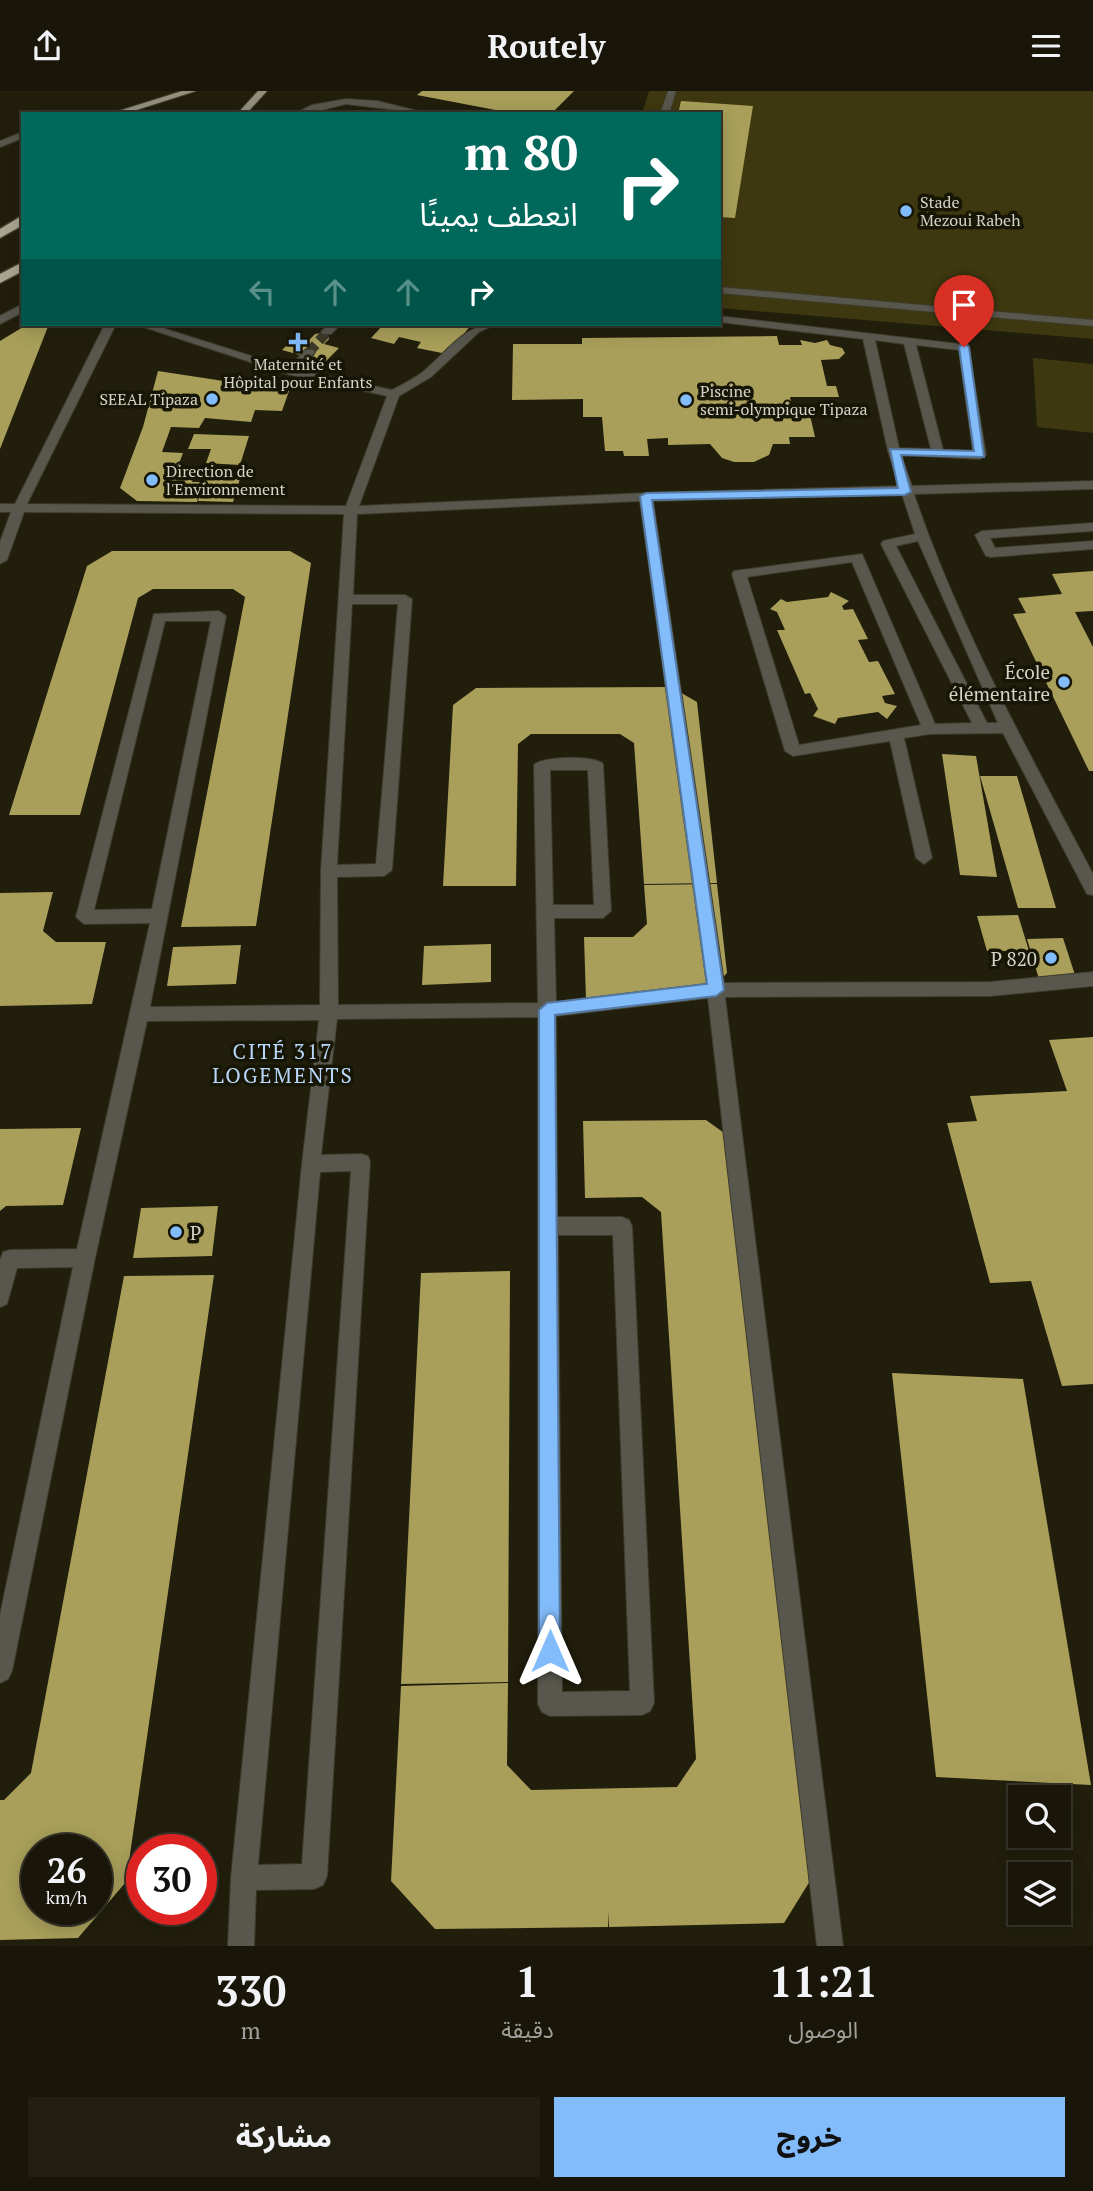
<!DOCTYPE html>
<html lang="ar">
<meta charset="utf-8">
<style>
body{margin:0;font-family:"PT Serif","Noto Sans Arabic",serif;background:#221f12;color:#f1f3f6;direction:rtl;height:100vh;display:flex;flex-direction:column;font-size:26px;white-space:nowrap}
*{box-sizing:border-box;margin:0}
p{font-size:23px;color:#9f9f9c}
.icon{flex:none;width:38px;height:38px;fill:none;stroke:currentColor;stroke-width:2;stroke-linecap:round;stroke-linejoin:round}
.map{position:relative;height:1855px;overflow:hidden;direction:ltr}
.sheet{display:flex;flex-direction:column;background:#191609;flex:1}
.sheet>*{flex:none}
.banner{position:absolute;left:21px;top:21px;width:700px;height:214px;border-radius:0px;box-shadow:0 4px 18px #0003,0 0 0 2px #37352a;direction:rtl;background:#00695c;color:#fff;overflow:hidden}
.buttons{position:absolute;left:1008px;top:1694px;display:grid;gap:14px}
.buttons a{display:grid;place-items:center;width:63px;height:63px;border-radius:0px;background:#191609;box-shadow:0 4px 18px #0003,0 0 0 2px #37352a;font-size:35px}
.speed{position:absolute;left:21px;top:1743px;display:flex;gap:14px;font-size:35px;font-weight:700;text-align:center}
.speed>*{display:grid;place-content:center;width:91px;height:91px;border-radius:50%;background:#191609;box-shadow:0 4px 18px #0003,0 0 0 2px #37352a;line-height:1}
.speed small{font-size:18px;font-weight:400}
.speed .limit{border:10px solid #d22;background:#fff;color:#111}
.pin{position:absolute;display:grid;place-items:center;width:60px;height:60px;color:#fff;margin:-72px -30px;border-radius:50% 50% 50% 0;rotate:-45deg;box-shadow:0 0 7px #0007}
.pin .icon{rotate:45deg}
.me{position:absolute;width:77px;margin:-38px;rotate:0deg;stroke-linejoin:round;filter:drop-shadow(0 0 5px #0008)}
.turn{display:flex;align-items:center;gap:24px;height:147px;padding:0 28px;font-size:32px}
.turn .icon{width:91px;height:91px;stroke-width:2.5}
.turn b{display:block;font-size:49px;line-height:60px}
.lanes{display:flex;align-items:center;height:66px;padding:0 28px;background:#0003;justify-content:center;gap:35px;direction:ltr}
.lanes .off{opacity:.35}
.eta{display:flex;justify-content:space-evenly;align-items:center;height:119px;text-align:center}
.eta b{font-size:42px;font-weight:800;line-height:49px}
.action{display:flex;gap:14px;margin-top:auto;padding:14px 28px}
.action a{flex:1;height:80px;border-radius:0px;background:#83bcfb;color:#111;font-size:28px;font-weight:800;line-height:80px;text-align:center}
.action a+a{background:#221f12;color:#f1f3f6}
header{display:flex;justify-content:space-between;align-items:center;height:91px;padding:0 28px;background:#191609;font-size:32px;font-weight:800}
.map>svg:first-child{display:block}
</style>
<header><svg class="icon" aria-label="menu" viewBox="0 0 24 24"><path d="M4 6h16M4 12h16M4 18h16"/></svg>Routely<svg class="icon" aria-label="share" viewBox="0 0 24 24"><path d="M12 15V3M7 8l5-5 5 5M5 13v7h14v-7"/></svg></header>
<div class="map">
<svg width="1093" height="1855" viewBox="0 0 1093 1855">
<rect width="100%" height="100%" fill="#211e0c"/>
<g fill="#3e3810">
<polygon points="649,0 1093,0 1093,248 719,217 719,23 642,23"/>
<polygon points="1033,267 1093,273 1093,342 1037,336"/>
</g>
<g fill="#a99f5b" fill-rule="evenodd">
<polygon points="422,0 574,0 551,23 517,23 417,4"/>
<polygon points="681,10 753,15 735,127 719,126 719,23 678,23"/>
<polygon points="28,233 49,233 0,358 0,250"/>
<polygon points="384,233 472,233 447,263 417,257 421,251 399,246 394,253 371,247"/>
<polygon points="327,241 329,248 324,253 339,257 326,270 312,266 315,263 309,261 303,260 300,264 282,259 295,246 309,249 315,243"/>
<polygon points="777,245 779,254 802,254 800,249 815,252 827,249 830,254 842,257 845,262 839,268 821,269 827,295 836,295 839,306 790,306 793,324 810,324 815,346 789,346 790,353 773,353 769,364 754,371 734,371 722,367 710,353 668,354 668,347 647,348 649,365 624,365 623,360 605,360 602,326 583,326 583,308 512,309 513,253 582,253 582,247"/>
<polygon points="158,280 289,300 282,320 255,319 251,331 205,327 199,337 171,336 162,361 183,362 178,375 197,376 192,391 202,391 197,411 137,410 120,397 143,336"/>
<polygon points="194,343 249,345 240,374 206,372 211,358 188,358"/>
<polygon points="208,380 242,381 233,411 198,410"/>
<polygon points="112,460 290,460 311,472 256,835 181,836 245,506 233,498 153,498 138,507 80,724 9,724 87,475"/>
<polygon points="1093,480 1093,520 1075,521 1093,556 1093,680 1089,680 1013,523 1026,522 1018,507 1062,503 1052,483"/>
<polygon points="831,501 849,510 842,515 844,519 853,518 868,548 858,549 869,571 878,570 895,603 882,605 885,612 897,615 887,628 878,621 838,627 835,633 813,625 818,618 810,602 805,603 777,539 785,539 777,521 770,518 781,508 787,511 828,506"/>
<polygon points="671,596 697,611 717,792 644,793 634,652 620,643 531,643 518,653 516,795 443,795 453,614 476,597"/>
<polygon points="942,663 976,665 997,786 960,784"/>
<polygon points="980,685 1017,685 1056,817 1018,817"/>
<polygon points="717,793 727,882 703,907 586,909 584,846 633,846 647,833 644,794"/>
<polygon points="53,801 43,840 56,851 106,851 92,913 0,915 0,802"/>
<polygon points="1018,824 1029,860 987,860 977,825"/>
<polygon points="1063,847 1076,887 1039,888 1027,848"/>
<polygon points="491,853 491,891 422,894 424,855"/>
<polygon points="241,854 236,893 167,895 173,856"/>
<polygon points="1093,946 1093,1293 1062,1295 1031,1190 990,1192 947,1032 977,1030 970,1005 1067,1000 1049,949"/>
<polygon points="706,1029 741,1054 818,1777 784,1832 609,1836 609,1821 608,1836 435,1838 391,1790 401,1595 508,1592 507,1674 531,1699 677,1696 696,1668 661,1121 642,1106 585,1107 583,1030"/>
<polygon points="81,1037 63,1114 6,1115 0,1120 0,1038"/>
<polygon points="218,1115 212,1165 133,1167 141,1117"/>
<polygon points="510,1180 508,1591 401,1593 421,1182"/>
<path d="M214,1184L126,1791L78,1847L0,1849V1709H4L31,1682L124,1185ZM37,1759H96V1818H37Z"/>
<polygon points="892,1282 1023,1288 1091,1694 936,1686"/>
</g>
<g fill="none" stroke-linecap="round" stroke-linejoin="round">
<polyline stroke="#3c3928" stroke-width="10" stroke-dasharray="10 5" stroke-linecap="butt" points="309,261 327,241"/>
<defs>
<g id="lane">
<polygon points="668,0 676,0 669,23 660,23"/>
<polygon points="375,20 379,21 380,23 371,23"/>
<polygon points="719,196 1093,229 1093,235 719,202"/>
<polygon points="23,213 23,221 0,233 0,225"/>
</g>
<g id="street">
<polygon points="346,8 377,10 430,23 346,13 306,23 294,23 312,14"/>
<polygon points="23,41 23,47 0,56 0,50"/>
<path d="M719,225L968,254L986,364L980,368L901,364L912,395L1093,390V398L914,403C958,534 1028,660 1093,783V804L1087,803L1003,642L930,643L904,647L932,767L924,773L916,767L890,650L793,665L785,660L732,483L734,480L862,463L935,633L972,632L881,453L883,450L915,443L902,403L653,410L724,892L990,891L1093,881V895L990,905L725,906L843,1855H817L708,907L556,925L557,1126H622L629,1129L632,1135L654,1612L650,1620L642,1624L550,1625L542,1621L538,1613V926L337,928L321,1064L361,1063L368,1065L370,1071L327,1785L323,1794L314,1798L256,1799L254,1855H228L231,1787L302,1073L319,929L147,930L95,1167L12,1580L8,1588L0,1592V1524L73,1176L17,1177L7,1213L0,1216V1169L3,1161L10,1159L77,1158L150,832L84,833L76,826L154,523L219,520L226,525L150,916L320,914L321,780L344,423L24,421L7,469L0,473V451L11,421H0V413H15L105,233H116L27,413L346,415L387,305L287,283L134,233H150L289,277L305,259H313L315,261L299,279L392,299C403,293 416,287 425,279C448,260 464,233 496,233L479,241L431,286L399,305L359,415L646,402L899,395L888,360L863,248L719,231ZM875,249L904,253L931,358L899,357ZM916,254L959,259L973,360L943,359ZM640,410L707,893L556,911L554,827H603L611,820L603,673C595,664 542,665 534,674L538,912L338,914L337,786L384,785L392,779L412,508L405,504H353L357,423ZM918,450L998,632H987L896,455ZM852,471L921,634L799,654L747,486ZM352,513H398L376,773L337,774ZM165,530H211L152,818L94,819ZM550,679H588L594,814H553ZM351,1080L302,1773L258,1774L320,1081ZM558,1144H613L630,1600L562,1601Z"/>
<polygon points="329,233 341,233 331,243 323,243 321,241"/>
<polygon points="1093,432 1093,440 990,447 995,457 1093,450 1093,458 991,466 986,465 975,444 982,440"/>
</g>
<g id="primary">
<polygon points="182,0 196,0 124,23 109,23"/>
<polygon points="258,0 267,0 246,23 237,23"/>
</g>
<g id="highway">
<polygon points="23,124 23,134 0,147 0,138"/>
<polygon points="23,171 23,180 0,192 0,183"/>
</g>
</defs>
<use href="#lane" stroke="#3e3b2a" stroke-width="2"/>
<use href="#street" stroke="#3e3b2a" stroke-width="2"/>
<use href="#primary" stroke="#3e3b2a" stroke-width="2"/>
<use href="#highway" stroke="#3e3b2a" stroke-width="3"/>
<use href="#lane" fill="#58574e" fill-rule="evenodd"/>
<use href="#street" fill="#58574e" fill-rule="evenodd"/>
<use href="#primary" fill="#928f7d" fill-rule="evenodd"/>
<use href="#highway" fill="#a9a690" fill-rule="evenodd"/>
</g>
<polygon fill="#83bcfb" stroke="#557aa3" stroke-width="2" points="964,252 969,256 984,366 901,364 911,401 905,404 652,409 724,899 716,905 555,924 560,1560 557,1568 550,1571 542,1568 539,1560 539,919 547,912 707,893 640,405 646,402 898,397 890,358 974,360 959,256"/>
<g fill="#83bcfb" stroke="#171504" stroke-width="2.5">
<circle cx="906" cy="120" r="7"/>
<path d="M294.5 240.5h7v7h7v7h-7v7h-7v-7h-7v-7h7z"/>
<circle cx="212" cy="308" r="7"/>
<circle cx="686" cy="309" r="7"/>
<circle cx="152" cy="389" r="7"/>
<circle cx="1064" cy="591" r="7"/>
<circle cx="1051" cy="867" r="7"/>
<circle cx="176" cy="1141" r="7"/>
</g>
<g text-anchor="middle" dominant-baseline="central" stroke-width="7" stroke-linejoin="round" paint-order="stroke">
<g font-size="16" fill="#d4d3c8" stroke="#171504" text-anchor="start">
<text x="920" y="111">Stade<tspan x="920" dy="18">Mezoui Rabeh</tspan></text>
<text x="298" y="273" text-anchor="middle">Maternité et<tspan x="298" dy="18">Hôpital pour Enfants</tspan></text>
<text x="700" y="300">Piscine<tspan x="700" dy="18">semi-olympique Tipaza</tspan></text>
<text x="198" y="308" text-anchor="end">SEEAL Tipaza</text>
<text x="166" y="380">Direction de<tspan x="166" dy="18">l'Environnement</tspan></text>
</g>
<g font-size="19" fill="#d4d3c8" stroke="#171504" text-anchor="end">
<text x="1050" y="580">École<tspan x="1050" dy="22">élémentaire</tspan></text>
<text x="1037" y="867">P 820</text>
<text x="190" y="1141" text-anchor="start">P</text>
</g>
<g font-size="21" letter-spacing="2" fill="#b8d7fb" stroke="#171504">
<text x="283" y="960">CITÉ 317<tspan x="283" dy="24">LOGEMENTS</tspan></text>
</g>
</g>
</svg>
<div class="buttons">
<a><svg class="icon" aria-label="search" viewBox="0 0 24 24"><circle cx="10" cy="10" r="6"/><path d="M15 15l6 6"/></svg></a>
<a><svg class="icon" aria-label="layers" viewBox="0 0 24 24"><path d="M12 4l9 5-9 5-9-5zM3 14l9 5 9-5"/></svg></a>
</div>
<div class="speed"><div>26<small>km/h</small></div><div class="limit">30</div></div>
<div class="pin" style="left:964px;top:256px;background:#d93025"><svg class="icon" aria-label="arrive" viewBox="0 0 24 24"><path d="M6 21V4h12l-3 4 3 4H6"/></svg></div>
<svg class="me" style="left:550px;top:1560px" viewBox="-20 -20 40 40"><path d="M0-17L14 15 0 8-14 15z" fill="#83bcfb" stroke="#fff" stroke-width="4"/></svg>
<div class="banner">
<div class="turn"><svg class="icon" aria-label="right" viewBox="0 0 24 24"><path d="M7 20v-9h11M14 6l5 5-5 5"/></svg><div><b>80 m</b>انعطف يمينًا</div></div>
<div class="lanes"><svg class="icon off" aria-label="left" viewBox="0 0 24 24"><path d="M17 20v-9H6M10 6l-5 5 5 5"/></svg><svg class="icon off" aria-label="ahead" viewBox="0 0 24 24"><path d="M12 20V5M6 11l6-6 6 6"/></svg><svg class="icon off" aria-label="ahead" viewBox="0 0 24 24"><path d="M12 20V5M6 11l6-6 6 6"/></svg><svg class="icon" aria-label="right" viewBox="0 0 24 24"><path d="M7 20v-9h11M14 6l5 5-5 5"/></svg></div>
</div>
</div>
<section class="sheet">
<div class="eta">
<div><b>11:21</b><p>الوصول</p></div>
<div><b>1</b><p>دقيقة</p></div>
<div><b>330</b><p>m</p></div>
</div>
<div class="action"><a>خروج</a><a>مشاركة</a></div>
</section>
